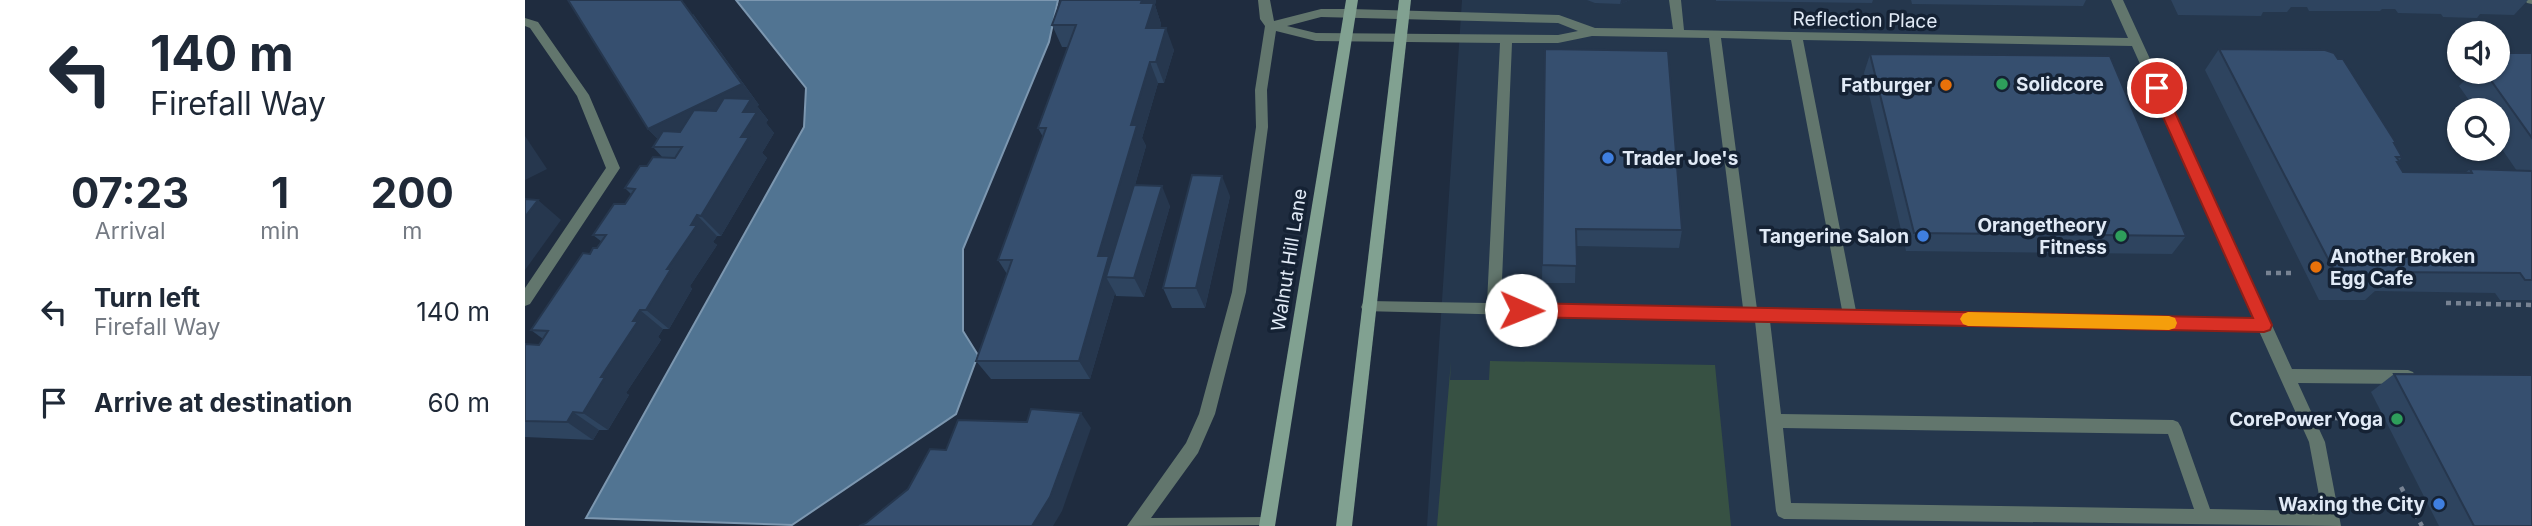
<!DOCTYPE html>
<style>
body{margin:0;font-family:Inter,sans-serif;background:#f2f2f3;color:#1f2937;height:100vh;display:flex;flex-direction:column;font-size:26px;white-space:nowrap}
*{box-sizing:border-box;margin:0}
p{font-size:23px;color:#747a83}
.icon{flex:none;width:38px;height:38px;fill:none;stroke:currentColor;stroke-width:2;stroke-linecap:round;stroke-linejoin:round}
.map{position:relative;flex:1;overflow:hidden}
.panel{display:flex;flex-direction:column;background:#fff;width:525px}
.panel>*{flex:none}
.banner{background:#fff;color:#1f2937;overflow:hidden}
.controls{position:absolute;left:1922px;top:21px;display:grid;gap:14px}
.controls a{display:grid;place-items:center;width:63px;height:63px;border-radius:50%;background:#fff;box-shadow:0 2px 5px #0004;font-size:35px}
.pin{position:absolute;display:grid;place-items:center;width:60px;height:60px;color:#fff;margin:-30px;border:4px solid #fff;border-radius:50%;box-shadow:0 2px 7px #0007}
.me{position:absolute;width:77px;margin:-38px;rotate:91deg;stroke-linejoin:round;filter:drop-shadow(0 0 5px #0008)}
.turn{display:flex;align-items:center;gap:24px;height:147px;padding:0 35px;font-size:32px}
.turn .icon{width:91px;height:91px;stroke-width:2.5}
.turn b{display:block;font-size:49px;line-height:60px}
.eta{display:flex;justify-content:space-evenly;align-items:center;height:119px;text-align:center}
.eta b{font-size:42px;font-weight:700;line-height:49px}
ul{padding:0;list-style:none}
li{display:flex;align-items:center;gap:21px;height:91px;padding:0 35px}
li div{flex:1}
li b{display:block;font-size:26px}
li em{font-style:normal}
main{display:flex;flex:1;min-height:0}
.map>svg:first-child{display:block}
</style>
<main>
<section class="panel">
<div class="banner">
<div class="turn"><svg class="icon" aria-label="left" viewBox="0 0 24 24"><path d="M17 20v-9H6M10 6l-5 5 5 5"/></svg><div><b>140 m</b>Firefall Way</div></div>
</div>
<div class="eta">
<div><b>07:23</b><p>Arrival</p></div>
<div><b>1</b><p>min</p></div>
<div><b>200</b><p>m</p></div>
</div>
<ul>
<li><svg class="icon" aria-label="left" viewBox="0 0 24 24"><path d="M17 20v-9H6M10 6l-5 5 5 5"/></svg><div><b>Turn left</b><p>Firefall Way</p></div><em>140 m</em></li>
<li><svg class="icon" aria-label="arrive" viewBox="0 0 24 24"><path d="M6 21V4h12l-3 4 3 4H6"/></svg><div><b>Arrive at destination</b></div><em>60 m</em></li>
</ul>
</section>
<div class="map">
<svg width="2007" height="526" viewBox="0 0 2007 526">
<rect width="100%" height="100%" fill="#1f2c3f"/>
<path fill="#25374d" fill-rule="evenodd" d="M937,0H2007V526H902ZM1934,33H1972V72H1934ZM1934,110H1972V149H1934Z"/>
<polygon fill="#375143" points="926,361 925,380 964,380 965,361 1190,365 1206,526 912,526"/>
<polygon fill="#517492" stroke="#7c97b0" stroke-width="2" points="211,0 533,0 524,42 438,249 438,331 453,355 431,414 267,525 61,518 279,127 281,88"/>
<g fill="none" stroke-linecap="round" stroke-linejoin="round">
<g stroke="#788393" stroke-width="4.5" stroke-dasharray="5 5" stroke-linecap="butt">
<polyline points="1741,273 1770,273"/>
<polyline points="1921,303 2007,305"/>
<polyline points="1810,418 1842,419"/>
<polyline points="1876,487 1897,526"/>
</g>
<g fill="#62766d" fill-rule="evenodd">
<path d="M733,0H745L749,21L796,9H825L1034,15L1070,28L1148,29L1144,0H1156L1159,30L1603,38L1586,0H1598L1767,369L1883,370L1888,372L1891,377L1888,382L1883,384L1773,383L1800,442L1816,526L1259,519L1253,516L1251,511L1230,321L838,311L836,307L838,303L843,301L962,303L975,43L791,41L751,31L742,90L743,127L721,292L690,414L673,453L626,518L742,517L748,519L750,525L602,526L661,443L674,414L707,292L731,127L730,90L740,26L735,19ZM796,17L1033,23L1053,31L1033,35L791,33L762,26ZM1067,36L1184,38L1218,308L976,304L987,43H1033ZM1196,38L1266,40L1317,310L1232,309ZM1278,40L1607,46L1729,319L1331,311ZM1245,321L1734,331L1784,442L1797,511L1685,509L1656,427L1653,422L1648,420L1256,414ZM1258,428L1643,434L1669,509L1266,503Z"/>
<polygon points="2000,0 2007,0 2007,4 2002,3"/>
<polygon points="0,18 13,22 64,95 95,168 5,304 0,306 0,288 81,168 52,96 5,28 0,26"/>
</g>
<g fill="#81a191" fill-rule="evenodd">
<polygon points="821,0 833,0 750,526 734,526"/>
<polygon points="874,0 886,0 827,526 811,526"/>
</g>
</g>
<g fill="#2e445f">
<polygon points="536,0 631,0 630,5 636,24 635,28 649,50 639,83 633,83 617,138 621,146 610,185 645,206 619,297 591,296 590,293 565,379 466,379 451,361 482,274 473,260 518,137 513,128 543,47 537,47 527,25"/>
<polygon points="1062,0 1105,0 1095,4 1070,3"/>
<polygon points="1191,0 1348,0 1347,3 1191,1"/>
<polygon points="1386,0 1561,0 1558,6 1387,4"/>
<polygon points="1646,0 2003,0 1989,15 1955,14 1952,18 1918,17 1916,14 1873,13 1870,9 1857,9 1855,11 1784,11 1782,7 1766,7 1762,12 1738,12 1736,16 1653,15"/>
<polygon points="168,14 234,105 232,106 243,120 241,123 249,133 237,153 242,158 196,236 192,236 188,242 192,245 165,286 167,289 144,329 138,329 133,337 136,340 101,393 104,395 83,430 74,430 68,440 0,437 0,344 14,345 18,339 6,330 65,254 72,248 77,242 68,235 100,204 106,194 100,188 122,166 138,158 128,147 133,139 123,129"/>
<polygon points="1020,49 1157,230 1154,248 1051,246 1050,283 1017,283"/>
<polygon points="1694,49 1871,143 1870,145 1877,157 1874,161 1875,162 1873,164 1878,172 1940,173 1945,169 1992,171 1972,142 1972,110 1951,110 1934,86 1939,81 1934,74 1936,72 1972,72 2007,53 2007,300 1975,300 1970,293 1850,291 1840,300 1794,300 1680,70"/>
<polygon points="1345,54 1661,236 1647,254 1381,251 1339,73"/>
<polygon points="705,196 680,308 647,308 638,288"/>
<polygon points="1869,374 2007,526 1914,526 1846,392"/>
</g>
<g fill="#26374e">
<polygon points="157,0 234,105 232,106 243,120 241,123 249,133 237,153 242,158 196,236 176,216 221,142 141,147 123,129"/>
<polygon points="617,0 631,0 630,5 636,24 629,50 621,28 616,3"/>
<polygon points="1096,0 1105,0 1095,4"/>
<polygon points="641,28 649,50 639,83 631,62"/>
<polygon points="625,62 633,83 617,138 621,146 588,262 581,277 590,293 565,379 554,361 573,256 606,125"/>
<polygon points="0,136 22,169 0,180"/>
<polygon points="697,176 705,196 680,308 671,288"/>
<polygon points="637,186 645,206 619,297 609,278"/>
<polygon points="13,200 36,220 0,270 0,203"/>
<polygon points="172,215 192,236 188,242 192,245 165,286 167,289 144,329 121,310 142,269"/>
<polygon points="115,310 138,329 133,337 136,340 101,393 104,395 83,430 58,413 76,377"/>
<polygon points="48,412 74,430 68,440 42,422"/>
<polygon points="556,413 566,428 537,511 528,526 507,526"/>
</g>
<g fill="#364f6f" stroke="#26374e" stroke-width="2">
<polygon points="43,0 156,0 217,84 123,129"/>
<polygon points="536,0 617,0 616,3 629,3 621,28 641,28 631,62 625,62 606,125 612,125 573,256 584,256 554,361 451,361 487,260 473,260 521,128 513,128 551,25 527,25"/>
<polygon points="1020,49 1143,51 1157,230 1051,229 1052,266 1017,265"/>
<polygon points="1694,49 1800,50 1809,53 1813,59 1818,59 1871,143 1869,143 1877,157 1871,157 1875,162 1872,162 1878,172 1947,173 1945,169 2007,171 2007,280 2000,280 1995,273 1856,272 1861,281 1814,280"/>
<polygon points="1972,53 2007,53 2007,138 1960,72 1972,72"/>
<polygon points="1345,54 1585,56 1661,236 1389,233"/>
<polygon points="199,98 226,99 218,112 232,112 216,137 224,137 176,216 172,215 166,225 172,225 142,269 146,269 121,310 115,310 108,321 113,321 76,377 80,377 58,413 48,412 42,422 0,421 0,344 14,345 23,331 6,330 58,253 65,254 68,248 72,248 81,235 68,235 89,204 100,204 110,189 100,188 115,166 122,166 128,157 150,158 157,147 128,147 138,131 155,132 169,110 191,111"/>
<polygon points="667,175 697,176 671,288 638,288"/>
<polygon points="609,185 637,186 609,278 581,277"/>
<polygon points="0,199 13,200 0,217"/>
<polygon points="1869,374 2007,375 2007,526 1949,526"/>
<polygon points="506,409 556,413 525,497 507,526 334,526 341,523 383,489 405,449 421,450 433,420 502,422"/>
</g>
<polygon fill="#d93025" stroke="#8d1f18" stroke-width="2" points="1632,83 1639,88 1747,325 1745,330 1739,332 996,317 990,315 988,310 990,305 996,303 1728,318 1625,88"/>
<polygon fill="#f59e0b" points="1443,312 1644,316 1650,318 1652,323 1650,328 1644,330 1443,326 1438,324 1435,319 1438,314"/>
<g fill="#2e9e5b" stroke="#152234" stroke-width="2.5">
<circle cx="1477" cy="84" r="7"/>
<circle cx="1596" cy="236" r="7"/>
<circle cx="1872" cy="419" r="7"/>
</g>
<g fill="#e8710a" stroke="#152234" stroke-width="2.5">
<circle cx="1421" cy="85" r="7"/>
<circle cx="1791" cy="267" r="7"/>
</g>
<g fill="#3f7fe0" stroke="#152234" stroke-width="2.5">
<circle cx="1083" cy="158" r="7"/>
<circle cx="1398" cy="236" r="7"/>
<circle cx="1914" cy="504" r="7"/>
</g>
<g text-anchor="middle" dominant-baseline="central" stroke-width="7" stroke-linejoin="round" paint-order="stroke">
<g font-size="19" fill="#e1eaf6" stroke="#152234">
<text transform="translate(1340 20) rotate(1)">Reflection Place</text>
<text transform="translate(764 260) rotate(-81)">Walnut Hill Lane</text>
</g>
<g font-size="19" font-weight="bold" fill="#e1eaf6" stroke="#152234" text-anchor="end">
<text x="1491" y="84" text-anchor="start">Solidcore</text>
<text x="1407" y="85">Fatburger</text>
<text x="1097" y="158" text-anchor="start">Trader Joe's</text>
<text x="1582" y="225">Orangetheory<tspan x="1582" dy="22">Fitness</tspan></text>
<text x="1384" y="236">Tangerine Salon</text>
<text x="1805" y="256" text-anchor="start">Another Broken<tspan x="1805" dy="22">Egg Cafe</tspan></text>
<text x="1858" y="419">CorePower Yoga</text>
<text x="1900" y="504">Waxing the City</text>
</g>
</g>
</svg>
<div class="controls">
<a><svg class="icon" aria-label="sound" viewBox="0 0 24 24"><path d="M4 9h4l5-4v14l-5-4H4zM17 9q2 3 0 6"/></svg></a>
<a><svg class="icon" aria-label="search" viewBox="0 0 24 24"><circle cx="10" cy="10" r="6"/><path d="M15 15l6 6"/></svg></a>
</div>
<div class="pin" style="left:1632px;top:88px;background:#d93025"><svg class="icon" aria-label="arrive" viewBox="0 0 24 24"><path d="M6 21V4h12l-3 4 3 4H6"/></svg></div>
<svg class="me" style="left:996px;top:310px" viewBox="-20 -20 40 40"><circle r="19" fill="#fff"/><path d="M0-13L10 11 0 6-10 11z" fill="#d93025"/></svg>
</div>
</main>
